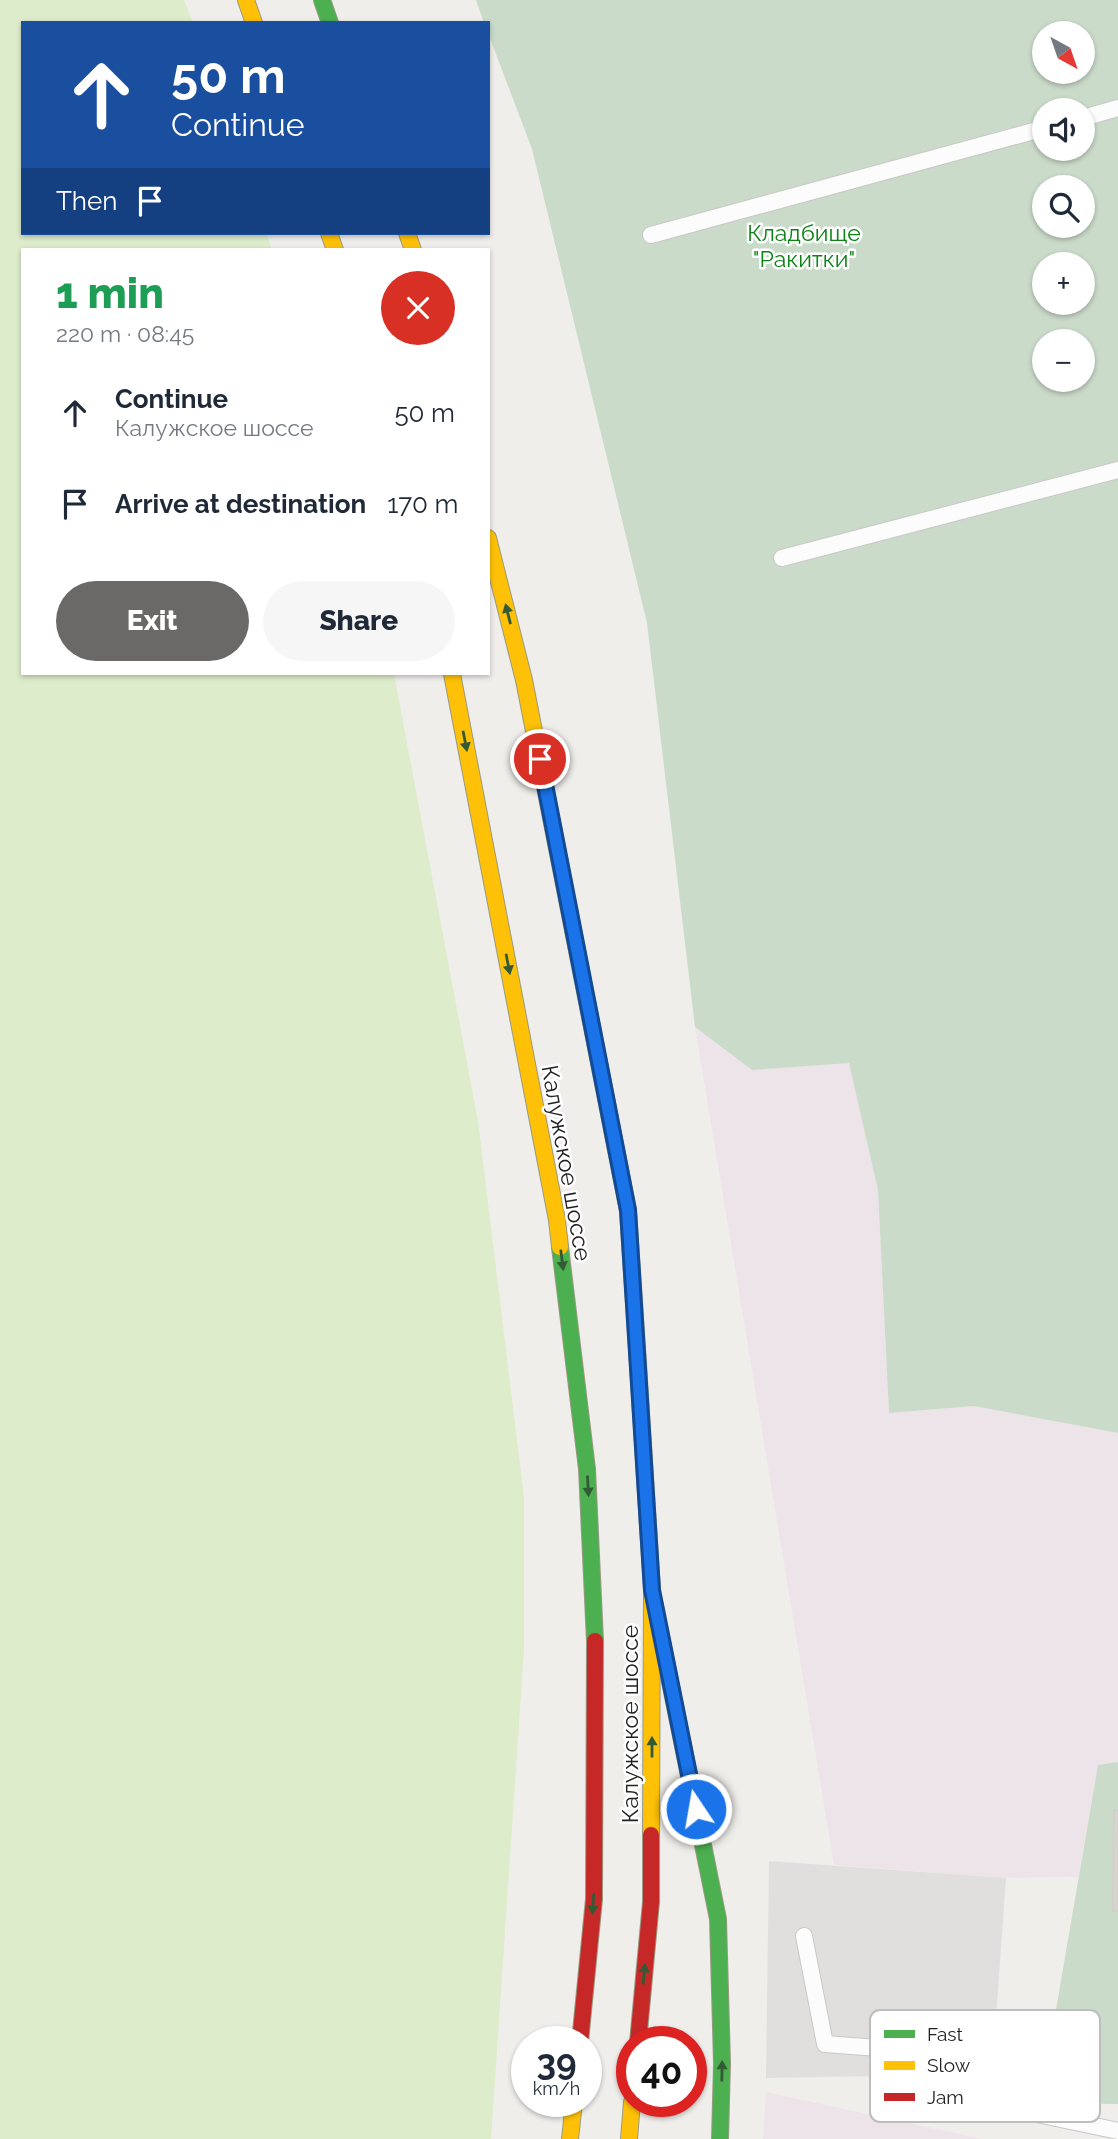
<!DOCTYPE html>
<meta charset="utf-8">
<style>
body{margin:0;font-family:Raleway,sans-serif;background:#f6f6f7;color:#1f2937;height:100vh;display:flex;flex-direction:column;font-size:26px;white-space:nowrap}
*{box-sizing:border-box;margin:0}
p{font-size:23px;color:#747a83}
.icon{flex:none;width:38px;height:38px;fill:none;stroke:currentColor;stroke-width:2;stroke-linecap:round;stroke-linejoin:round}
.map{position:relative;flex:1;overflow:hidden}
.drawer{position:absolute;left:21px;top:248px;width:469px;height:427px;display:flex;flex-direction:column;background:#fff;border-radius:0px;box-shadow:0 2px 5px #0004}
.drawer>*{flex:none}
.guide{position:absolute;left:21px;top:21px;width:469px;height:214px;border-radius:0px;box-shadow:0 2px 5px #0004;background:#1a4fa0;color:#fff;overflow:hidden}
.needle{width:46px;rotate:140deg}
.buttons{position:absolute;left:1032px;top:21px;display:grid;gap:14px}
.buttons a{display:grid;place-items:center;width:63px;height:63px;border-radius:50%;background:#fff;box-shadow:0 2px 5px #0004;font-size:35px}
.speed{position:absolute;left:511px;top:2026px;display:flex;gap:14px;font-size:35px;font-weight:700;text-align:center}
.speed>*{display:grid;place-content:center;width:91px;height:91px;border-radius:50%;background:#fff;box-shadow:0 2px 5px #0004;line-height:1}
.speed small{font-size:18px;font-weight:400}
.speed .limit{border:10px solid #d22;background:#fff;color:#111}
.pin{position:absolute;display:grid;place-items:center;width:60px;height:60px;color:#fff;margin:-30px;border:4px solid #fff;border-radius:50%;box-shadow:0 2px 7px #0007}
.me{position:absolute;width:77px;margin:-38px;rotate:348deg;stroke-linejoin:round;filter:drop-shadow(0 0 5px #0008)}
.turn{display:flex;align-items:center;gap:24px;height:147px;padding:0 35px;font-size:32px}
.turn .icon{width:91px;height:91px;stroke-width:2.5}
.turn b{display:block;font-size:49px;line-height:60px}
.then{display:flex;align-items:center;height:66px;padding:0 35px;background:#0003;gap:14px;font-size:26px}
.round{display:grid;place-items:center;flex:none;width:74px;height:74px;border-radius:37px;background:#f6f6f7}
.summary{display:flex;align-items:center;justify-content:space-between;height:119px;padding:0 35px}
h1{font-size:42px;font-weight:800;line-height:52px;color:#1e9e55}
.button{display:flex;gap:14px;margin-top:auto;padding:14px 35px}
.button a{flex:1;height:80px;border-radius:42px;background:#6a6968;color:#fff;font-size:28px;font-weight:800;line-height:80px;text-align:center}
.button a+a{background:#f6f6f7;color:#1f2937}
ul{padding:0;list-style:none}
li{display:flex;align-items:center;gap:21px;height:91px;padding:0 35px}
li div{flex:1}
li b{display:block;font-size:26px}
li em{font-style:normal}
.map>svg:first-child{display:block}
</style>
<div class="map">
<svg width="1118" height="2139" viewBox="0 0 1118 2139">
<rect width="100%" height="100%" fill="#f0eeeb"/>
<g fill="#ede4e9">
<polygon points="695,1027 752,1070 849,1062 878,1190 889,1413 974,1406 1118,1433 1118,1762 1098,1766 1078,1877 1006,1878 834,1865"/>
<polygon points="766,2092 982,2139 763,2139"/>
</g>
<polygon fill="#ddeccb" points="0,0 184,0 193,23 23,23 23,233 267,233 272,250 23,250 23,674 394,674 478,1121 524,1497 524,1650 491,2139 0,2139"/>
<g fill="#cadbca" fill-rule="evenodd">
<path d="M476,0H1118V1433L974,1406L889,1413L878,1190L849,1063L752,1070L695,1027L647,623L532,149L488,33V23H484ZM1045,33H1083V72H1045ZM1045,110H1083V149H1045ZM1045,187H1083V226H1045ZM1045,264H1083V303H1045ZM1045,341H1083V380H1045Z"/>
<polygon points="1118,1762 1118,2104 1040,2103 1098,1765"/>
</g>
<polygon fill="#e0dfde" points="769,1861 1006,1878 992,2074 766,2078"/>
<polygon fill="#d7d4d2" stroke="#d3d0cc" stroke-width="2" points="1114,1810 1118,1810 1118,1911 1113,1911"/>
<g fill="none" stroke-linecap="round" stroke-linejoin="round">
<defs>
<g id="lane">
<polyline points="1083,118 1118,108"/>
<polyline points="651,235 1045,128"/>
<polyline points="782,558 1118,470"/>
<polyline points="804,1936 825,2044 945,2053 1013,2109 1118,2131"/>
</g>
<g id="fast">
<polyline points="322,0 330,23"/>
<polyline points="573,930 628,1211 638,1364"/>
<polyline points="560,1247 587,1469 595,1641"/>
<polyline points="660,1632 718,1919 722,2063 720,2139"/>
</g>
<g id="slow">
<polyline points="246,0 254,23"/>
<polyline points="329,233 335,250"/>
<polyline points="407,233 413,250"/>
<polyline points="488,538 524,680 573,930"/>
<polyline points="452,674 557,1220 560,1247"/>
<polyline points="638,1364 652,1590 651,1835"/>
<polyline points="570,2139 574,2102"/>
<polyline points="629,2139 632,2102"/>
</g>
<g id="jam">
<polyline points="580,2042 594,1899 595,1641"/>
<polyline points="638,2042 651,1902 651,1835"/>
</g>
</defs>
<use href="#lane" stroke="#c9c8c7" stroke-width="18"/>
<use href="#fast" stroke="#999a82" stroke-width="18"/>
<use href="#slow" stroke="#999a82" stroke-width="18"/>
<use href="#jam" stroke="#999a82" stroke-width="18"/>
<use href="#lane" stroke="#fdfcfc" stroke-width="16"/>
<use href="#fast" stroke="#4caf50" stroke-width="16"/>
<use href="#slow" stroke="#ffc107" stroke-width="16"/>
<use href="#jam" stroke="#c62828" stroke-width="16"/>
</g>
<defs><path id="oneway-solid" d="M-6-.8H1V-3.2L6.5 0L1 3.2V.8H-6Z" transform="scale(1.75)"/></defs>
<g fill="#335a34">
<use href="#oneway-solid" transform="translate(508 614) rotate(-104)"/>
<use href="#oneway-solid" transform="translate(465 741) rotate(79)"/>
<use href="#oneway-solid" transform="translate(508 964) rotate(79)"/>
<use href="#oneway-solid" transform="translate(562 1260) rotate(83)"/>
<use href="#oneway-solid" transform="translate(588 1486) rotate(87)"/>
<use href="#oneway-solid" transform="translate(652 1747) rotate(-90)"/>
<use href="#oneway-solid" transform="translate(593 1904) rotate(94)"/>
<use href="#oneway-solid" transform="translate(644 1974) rotate(-85)"/>
<use href="#oneway-solid" transform="translate(722 2071) rotate(-89)"/>
</g>
<g fill="none" stroke-linecap="round" stroke-linejoin="round">
<defs>
<polyline id="route" points="540,759 628,1210 652,1590 696,1809"/>
</defs>
<use href="#route" stroke="#114b97" stroke-width="18"/>
<use href="#route" stroke="#1a73e8" stroke-width="12"/>
</g>
<g text-anchor="middle" dominant-baseline="central" stroke-width="5" stroke-linejoin="round" paint-order="stroke">
<g font-size="23" fill="#0c8416" stroke="#fff">
<text x="804" y="232">Кладбище<tspan x="804" dy="26">"Ракитки"</tspan></text>
</g>
<g font-size="23" fill="#222" stroke="#fff">
<text transform="translate(567 1163) rotate(80)">Калужское шоссе</text>
<text transform="translate(629 1724) rotate(-90)">Калужское шоссе</text>
</g>
</g>
<rect x="870" y="2010" width="230" height="112" rx="10" fill="#fff" stroke="#bdbdbd" stroke-width="2"/>
<rect x="884" y="2030" width="31" height="8" fill="#4caf50"/>
<rect x="884" y="2061" width="31" height="9" fill="#ffc107"/>
<rect x="884" y="2093" width="31" height="8" fill="#c62828"/>
<g font-size="19" fill="#222">
<text x="927" y="2041">Fast</text>
<text x="927" y="2072">Slow</text>
<text x="927" y="2104">Jam</text>
</g>
</svg>
<div class="buttons">
<a><svg class="needle" viewBox="-14 -14 28 28"><path d="M0-13l5 13h-10z" fill="#e53935"/><path d="M0 13l5-13h-10z" fill="#747a83"/></svg></a>
<a><svg class="icon" aria-label="sound" viewBox="0 0 24 24"><path d="M4 9h4l5-4v14l-5-4H4zM17 9q2 3 0 6"/></svg></a>
<a><svg class="icon" aria-label="search" viewBox="0 0 24 24"><circle cx="10" cy="10" r="6"/><path d="M15 15l6 6"/></svg></a>
<a>+</a>
<a>−</a>
</div>
<div class="speed"><div>39<small>km/h</small></div><div class="limit">40</div></div>
<div class="pin" style="left:540px;top:759px;background:#d93025"><svg class="icon" aria-label="arrive" viewBox="0 0 24 24"><path d="M6 21V4h12l-3 4 3 4H6"/></svg></div>
<svg class="me" style="left:696px;top:1809px" viewBox="-20 -20 40 40"><circle r="17" fill="#1a73e8" stroke="#fff" stroke-width="3"/><path d="M0-11L8 9 0 5-8 9z" fill="#fff"/></svg>
<div class="guide">
<div class="turn"><svg class="icon" aria-label="ahead" viewBox="0 0 24 24"><path d="M12 20V5M6 11l6-6 6 6"/></svg><div><b>50 m</b>Continue</div></div>
<div class="then">Then<svg class="icon" aria-label="arrive" viewBox="0 0 24 24"><path d="M6 21V4h12l-3 4 3 4H6"/></svg></div>
</div>
<section class="drawer">
<div class="summary"><div><h1>1 min</h1><p>220 m · 08:45</p></div><a class="round" style="background:#d93025;color:#fff"><svg class="icon" aria-label="close" viewBox="0 0 24 24"><path d="M6 6l12 12M18 6L6 18"/></svg></a></div>
<ul>
<li><svg class="icon" aria-label="ahead" viewBox="0 0 24 24"><path d="M12 20V5M6 11l6-6 6 6"/></svg><div><b>Continue</b><p>Калужское шоссе</p></div><em>50 m</em></li>
<li><svg class="icon" aria-label="arrive" viewBox="0 0 24 24"><path d="M6 21V4h12l-3 4 3 4H6"/></svg><div><b>Arrive at destination</b></div><em>170 m</em></li>
</ul>
<div class="button"><a>Exit</a><a>Share</a></div>
</section>
</div>
